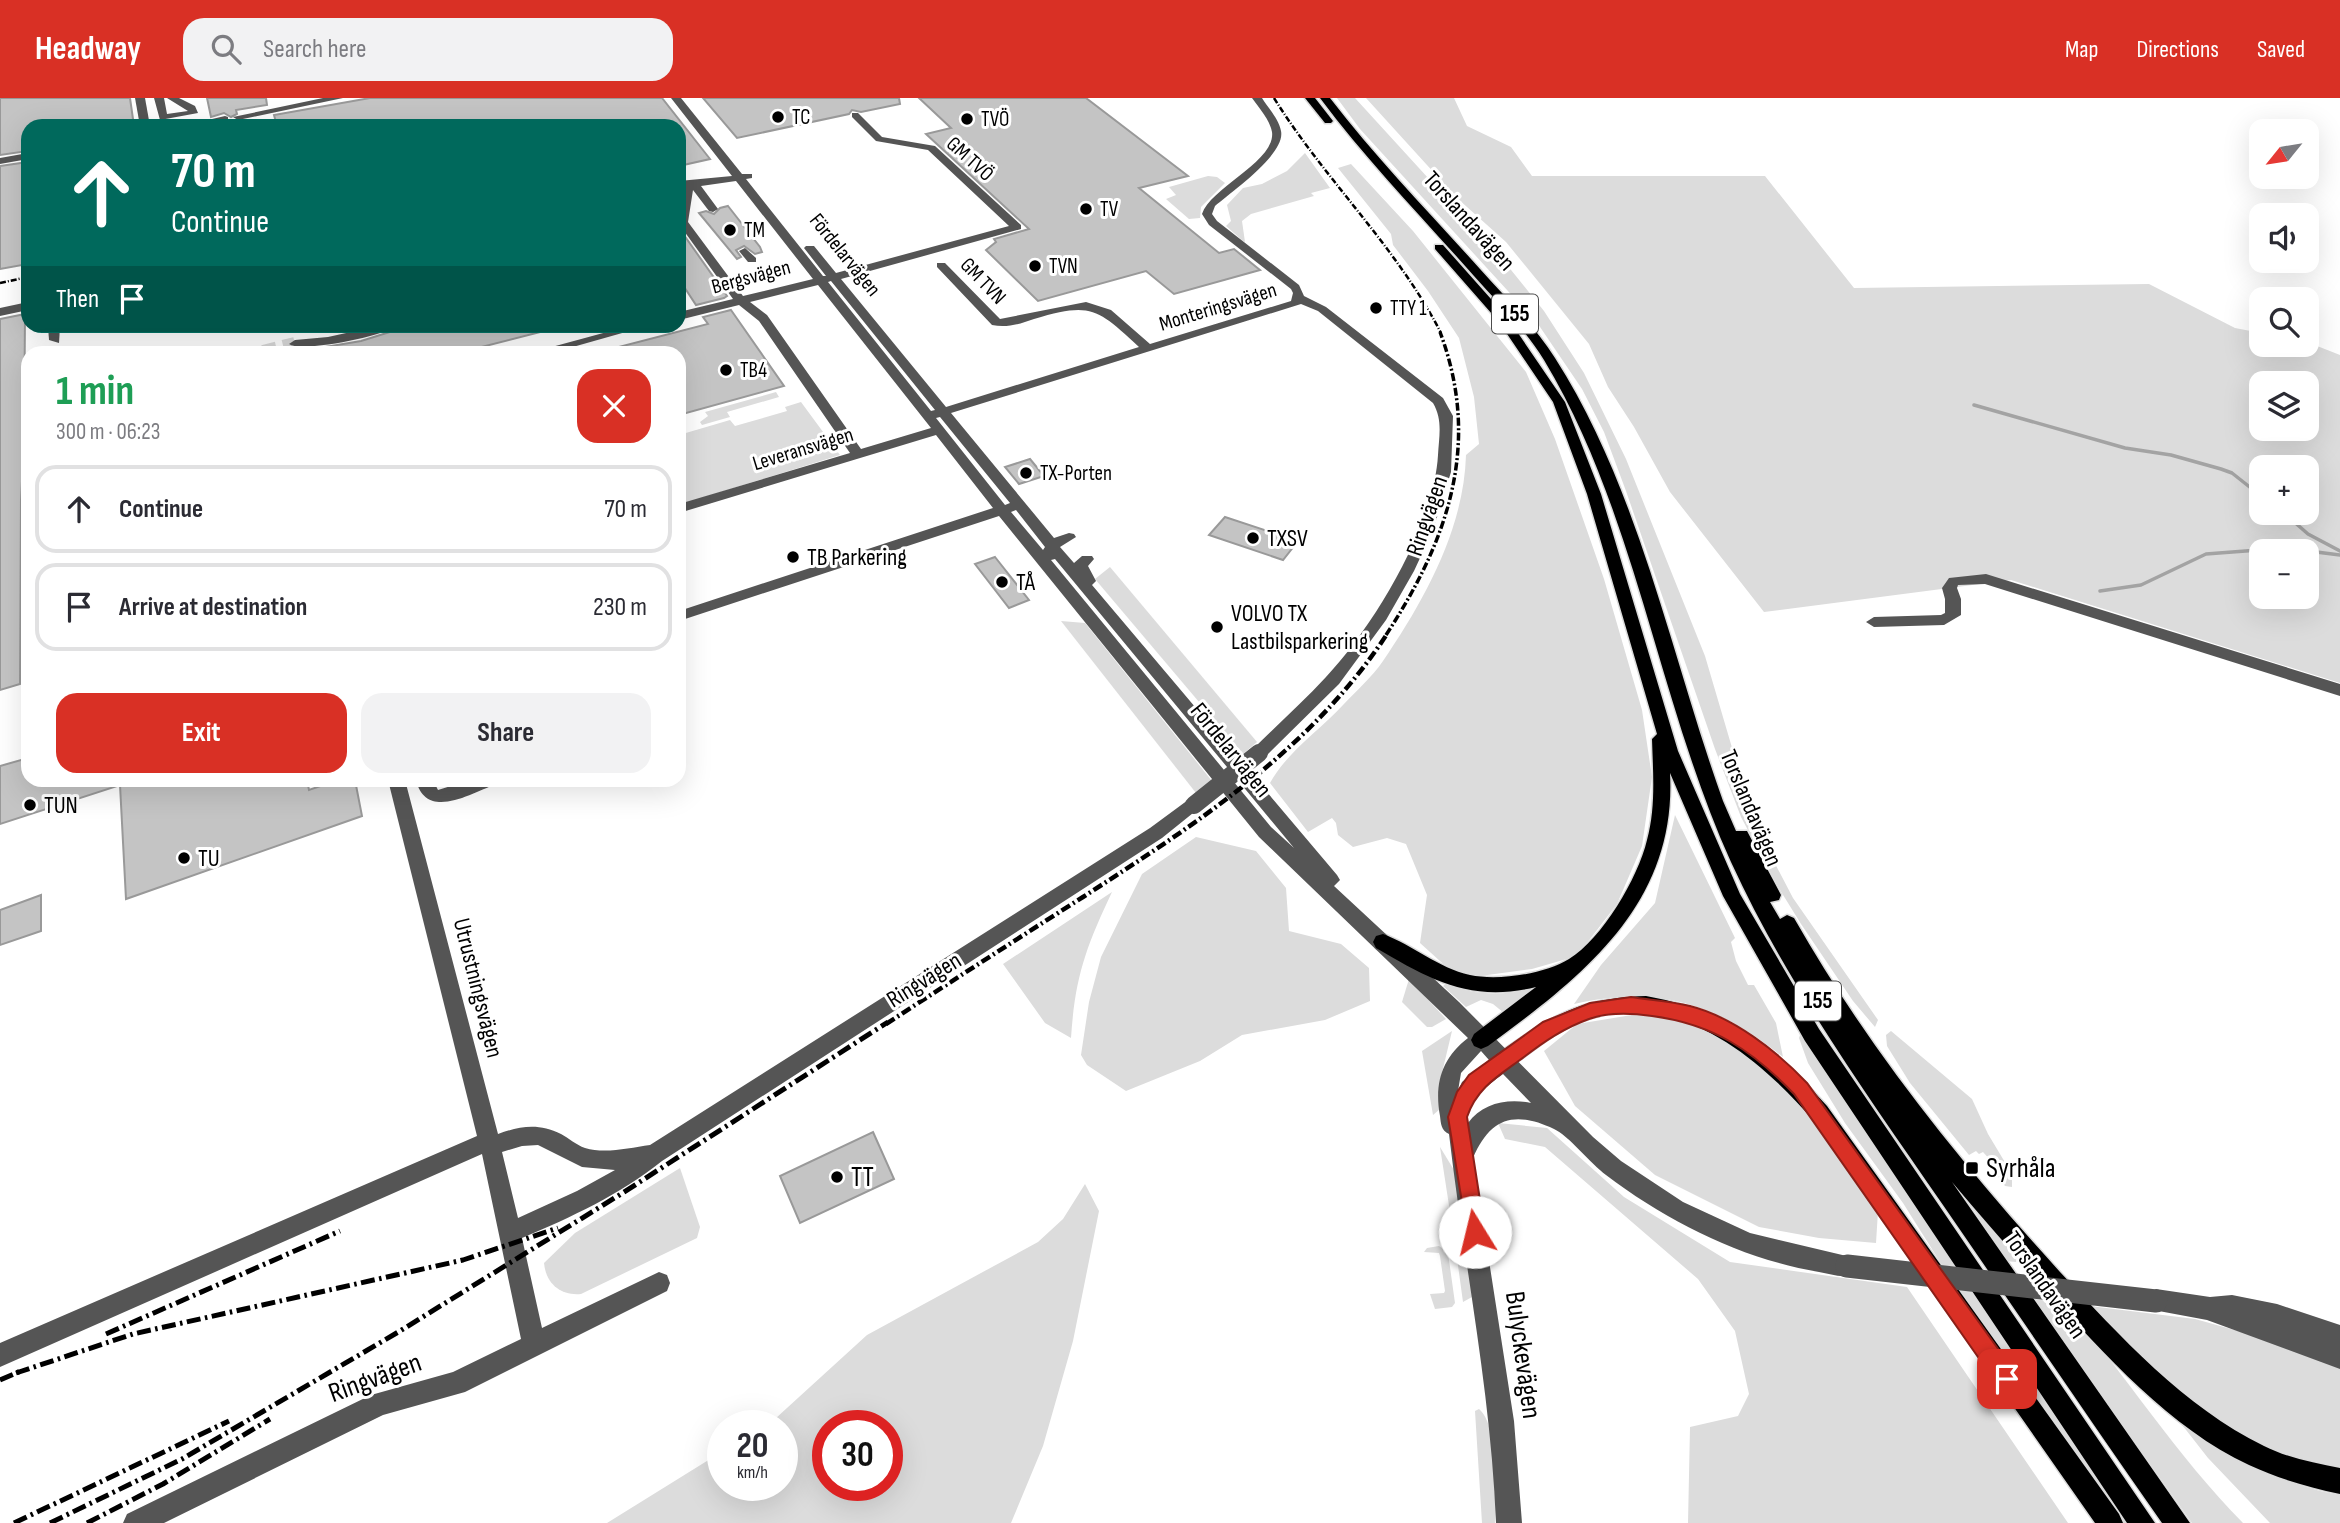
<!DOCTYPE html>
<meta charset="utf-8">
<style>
body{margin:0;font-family:"Sofia Sans Condensed",sans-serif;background:#f2f2f3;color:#2b2b33;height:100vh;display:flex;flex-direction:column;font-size:26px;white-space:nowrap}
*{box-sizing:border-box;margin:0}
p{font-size:23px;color:#7c7c81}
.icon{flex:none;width:38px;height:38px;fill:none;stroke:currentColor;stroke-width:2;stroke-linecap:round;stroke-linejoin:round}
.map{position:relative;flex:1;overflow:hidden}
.panel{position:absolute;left:21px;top:248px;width:665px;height:441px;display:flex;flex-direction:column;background:#fff;border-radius:21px;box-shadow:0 7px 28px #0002}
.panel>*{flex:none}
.guide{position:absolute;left:21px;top:21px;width:665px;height:214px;border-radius:21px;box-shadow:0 7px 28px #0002;background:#00695c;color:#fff;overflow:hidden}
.needle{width:46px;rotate:240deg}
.buttons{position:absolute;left:2249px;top:21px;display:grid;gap:14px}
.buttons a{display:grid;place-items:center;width:70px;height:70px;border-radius:14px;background:#fff;box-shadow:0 7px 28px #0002;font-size:35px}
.speed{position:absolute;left:707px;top:1312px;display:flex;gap:14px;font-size:35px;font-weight:700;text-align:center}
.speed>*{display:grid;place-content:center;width:91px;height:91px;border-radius:50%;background:#fff;box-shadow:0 7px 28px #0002;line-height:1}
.speed small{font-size:18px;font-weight:400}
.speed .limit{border:10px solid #d22;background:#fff;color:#111}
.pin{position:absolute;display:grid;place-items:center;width:60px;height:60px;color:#fff;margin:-30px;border-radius:14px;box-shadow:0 4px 10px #0006}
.me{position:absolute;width:77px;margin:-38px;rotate:351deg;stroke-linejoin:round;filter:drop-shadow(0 0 5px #0008)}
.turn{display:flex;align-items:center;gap:24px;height:147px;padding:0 35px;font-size:32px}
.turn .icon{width:91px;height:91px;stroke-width:2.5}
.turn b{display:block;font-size:49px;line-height:60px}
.then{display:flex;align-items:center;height:66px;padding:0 35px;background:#0003;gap:14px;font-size:26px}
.round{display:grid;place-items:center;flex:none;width:74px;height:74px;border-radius:21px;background:#f2f2f3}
.overview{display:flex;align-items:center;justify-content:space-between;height:119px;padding:0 35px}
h1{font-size:42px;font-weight:700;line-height:52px;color:#1e9e55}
.button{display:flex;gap:14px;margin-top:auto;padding:14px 35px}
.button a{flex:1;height:80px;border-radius:21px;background:#d93025;color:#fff;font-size:28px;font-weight:700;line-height:80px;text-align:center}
.button a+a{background:#f2f2f3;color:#2b2b33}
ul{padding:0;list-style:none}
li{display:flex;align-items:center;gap:21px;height:88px;margin:0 14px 10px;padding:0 21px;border:4px solid #e1e1e2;border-radius:21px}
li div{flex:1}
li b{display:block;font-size:26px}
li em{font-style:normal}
header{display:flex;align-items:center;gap:42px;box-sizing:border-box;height:98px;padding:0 35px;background:#d93025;color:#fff}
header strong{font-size:33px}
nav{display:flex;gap:38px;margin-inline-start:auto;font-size:24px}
.search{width:490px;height:63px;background:#f2f2f3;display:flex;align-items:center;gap:18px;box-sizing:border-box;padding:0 24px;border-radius:21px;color:#7c7c81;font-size:26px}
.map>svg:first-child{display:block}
</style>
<header>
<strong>Headway</strong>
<div class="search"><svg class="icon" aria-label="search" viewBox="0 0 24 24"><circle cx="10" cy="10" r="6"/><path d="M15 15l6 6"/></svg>Search here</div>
<nav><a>Map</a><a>Directions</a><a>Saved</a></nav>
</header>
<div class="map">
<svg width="2340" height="1425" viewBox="0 0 2340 1425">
<rect width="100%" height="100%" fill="#fff"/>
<g fill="#dcdcdc" fill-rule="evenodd">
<polygon points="1337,0 1355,0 1503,162 1544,213 1584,275 1626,361 1705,558 1738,670 1770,756 1793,800 1878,922 1875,929 1853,903 1801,826 1777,787 1741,719 1715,651 1626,393 1604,334 1582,291 1538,226 1360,31"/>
<path d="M1366,0H1454L1467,28L1511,49L1532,78H1765L1854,190L2149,186L2235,230L2261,235V247H2306L2307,244L2340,257V585L2011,482L1764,514L1670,394L1634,329L1608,289L1589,246L1506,144L1457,100ZM2261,285H2306V331H2261ZM2261,369H2306V415H2261ZM2261,453H2306V499H2261Z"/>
<polygon points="1305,55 1330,90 1311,95 1314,98 1251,116 1242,123 1245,144 1243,143 1226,128 1231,123 1227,107 1243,90 1262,86 1287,73"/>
<path d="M1351,66L1413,133L1526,274L1555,341L1604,481L1642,612L1652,679L1642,748L1617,806L1577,858L1532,871L1480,878L1451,873L1420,845L1427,797L1406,746L1387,740L1353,749L1338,737L1336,725L1332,720L1308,734L1270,685C1287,654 1319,633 1343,607C1356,593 1372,579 1383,563C1424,503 1464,431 1466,357L1479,346L1474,299L1459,240L1428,193L1393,147L1391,136L1338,70Z"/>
<polygon points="1208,78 1217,79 1225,85 1201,109 1200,120 1189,121 1166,101 1176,97 1169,89"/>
<polygon points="776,294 779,299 727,314 730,319 702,327 700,324 708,318 705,314"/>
<polygon points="801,304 840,357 679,407 679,337 730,322 735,328 787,313 785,309"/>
<polygon points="1110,469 1257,644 1243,656 1095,481"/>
<polygon points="1061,523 1085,525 1212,683 1196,695"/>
<path d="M1675,717L1735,840L1731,844L1736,863L1748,887H1754L1776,925L1783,959C1716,906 1658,886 1574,906L1601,867L1655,805Z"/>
<polygon points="1196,739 1256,753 1286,790 1289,833 1341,846 1369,870 1370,903 1325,922 1242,937 1200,963 1126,993 1087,967 1081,957 1089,904 1101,859 1142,776"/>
<path d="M1112,794C1086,849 1075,879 1071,940L1045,925L1003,866Z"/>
<polygon points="1409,881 1446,921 1432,929 1427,929 1402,904"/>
<path d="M1446,886C1474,897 1500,898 1530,891L1534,894L1504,915L1493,906L1481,902L1466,909L1443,888Z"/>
<polygon points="1644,915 1687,923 1729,938 1795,997 1878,1113 1876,1145 1819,1140 1759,1129 1655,1077 1575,1008 1544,953 1577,926"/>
<polygon points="1452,933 1441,979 1440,1011 1433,1017 1422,953"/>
<polygon points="1891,933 1972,1001 1988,1036 2012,1076 2012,1089 2005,1088 1989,1066 1992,1064 1983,1054 1979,1056 1976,1053 1969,1057 1910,985 1887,948 1886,937"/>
<polygon points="1801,934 1867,1037 2130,1425 2121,1425 1964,1202 1903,1105 1845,1025 1808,965 1799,940"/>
<polygon points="1498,1025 1547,1030 1624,1099 1730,1164 1907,1189 2068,1425 1688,1425 1690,1329 1738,1318 1749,1296 1735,1233 1698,1181 1545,1049 1505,1041"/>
<polygon points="1440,1049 1454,1072 1459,1105 1453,1116 1450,1114"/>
<path d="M680,1070L700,1129L697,1140L581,1196C561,1198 546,1186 544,1165L575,1135Z"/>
<path d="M1085,1086L1099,1113L1073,1243L1043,1348L1011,1425H607L723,1353V1388H782V1328H763L776,1320L867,1237L1038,1144L1063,1121ZM828,1328H887V1388H828Z"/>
<polygon points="1966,1099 2027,1165 2005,1163"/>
<polygon points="1439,1148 1448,1155 1455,1205 1452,1209 1435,1211 1430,1196 1444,1195 1445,1193 1440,1158 1439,1155 1424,1154 1427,1150"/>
<path d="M1460,1152C1472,1163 1471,1183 1472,1199L1463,1204L1456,1153Z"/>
<path d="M2033,1201L2065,1205C2126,1278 2177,1358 2243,1425H2192Z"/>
<path d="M2090,1208L2195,1221L2289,1247L2340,1270V1372C2293,1368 2218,1329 2182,1298C2149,1271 2120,1238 2090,1208Z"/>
<path d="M1479,1311C1499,1327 1496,1400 1495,1425H1482L1475,1313Z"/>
<path d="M2172,1314C2225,1347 2277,1388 2340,1397V1425H2270L2208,1360Z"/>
</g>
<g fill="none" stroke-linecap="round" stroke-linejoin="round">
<g stroke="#a3a3a3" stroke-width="3.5">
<polyline points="1974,307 2125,350 2171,357 2221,371 2232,375 2261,398"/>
<polyline points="2284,415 2308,436 2340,453"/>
<polyline points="2100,493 2141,487 2206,456 2285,450 2340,457"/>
</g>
</g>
<g fill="#c4c4c4" stroke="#999" stroke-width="2">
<polygon points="0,0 130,0 134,28 28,28 28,53 0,57"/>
<polygon points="207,0 266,0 267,7 236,12 237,16 231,19 224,15 211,19"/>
<polygon points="370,0 662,0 710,61 679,68 679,28 277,28 274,17"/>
<polygon points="703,0 899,0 900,6 861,14 852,12 849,16 737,40"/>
<polygon points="919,0 1086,0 1188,78 1139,90 1219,155 1234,151 1260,172 1174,196 1146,173 1038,203 986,152 996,144 994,141 1029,131 926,36 951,30"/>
<polygon points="28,64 28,166 0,171 0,68"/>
<polygon points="728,108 760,149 762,154 755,156 744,148 736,152 741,159 737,161 699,115 706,113 714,116 720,110"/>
<polygon points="679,130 727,198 724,200 696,207 679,181"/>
<polygon points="731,212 784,288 679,317 679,256 611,256 611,251 708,226 703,219"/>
<polygon points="25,216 24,347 28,346 28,382 22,383 21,402 20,586 0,592 0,221"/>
<polygon points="409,228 547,228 548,232 454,256 314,256 313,251 361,243"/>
<polygon points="1030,361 1044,378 1019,386 1005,369"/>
<polygon points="1225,419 1298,443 1283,462 1209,437"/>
<polygon points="995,459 1029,502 1009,510 975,466"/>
<polygon points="28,660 28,682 307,682 309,692 338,682 355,682 362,718 126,801 120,687 0,726 0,668"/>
<polygon points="41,797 41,833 0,847 0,812"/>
<polygon points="873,1034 894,1081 800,1125 780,1078"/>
</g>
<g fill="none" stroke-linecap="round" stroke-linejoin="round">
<polyline stroke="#d9d9d9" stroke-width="14" stroke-dasharray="14 7" stroke-linecap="butt" points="263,254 295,246"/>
<defs>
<g id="major">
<polygon points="1305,0 1315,0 1333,23 1331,25 1325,25"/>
<path d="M1320,0H1330C1376,60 1429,114 1480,171C1506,200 1534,227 1555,260C1640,393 1670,555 1723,703L1736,733H1747L1781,797L1779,802L1770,804L1780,821L1787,817L1794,820C1868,950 1959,1063 2060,1174C2120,1238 2184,1309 2264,1348C2288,1360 2314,1365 2340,1370V1396C2308,1389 2279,1381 2249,1367C2171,1331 2103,1255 2047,1193C2015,1157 1983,1121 1952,1084L2190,1425H2162C2088,1319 2016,1213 1943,1107C1867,997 1787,886 1731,764C1657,601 1637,417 1544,262C1525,231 1498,205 1474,178C1422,119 1367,63 1320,0Z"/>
<path d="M1435,147H1443L1507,219L1565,304L1601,396L1678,653L1740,796L1819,931L2155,1425H2127L1805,943L1723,798L1670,675C1677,806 1583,878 1488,948L1481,951L1474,948L1471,942L1474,936L1536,889C1471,905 1431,882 1376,850L1373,844L1376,838L1383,836C1413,847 1438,870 1470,877C1498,883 1545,876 1569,861C1602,841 1638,780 1647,742C1656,709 1653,675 1652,641L1657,636L1587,396L1553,304L1499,224L1435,151Z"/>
<path d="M1646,898C1726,912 1774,949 1827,1008L2119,1416L2123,1425H2095L1813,1022C1755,955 1671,887 1577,925C1553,935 1532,954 1510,969L1503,972L1496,969L1493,963L1496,957C1551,919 1577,900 1646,898Z"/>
</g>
</defs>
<use href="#major" stroke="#dbdbdb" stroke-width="3"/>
<g fill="#555" fill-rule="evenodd">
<polygon points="135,0 145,0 150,28 140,28"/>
<polygon points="154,0 164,0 167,16 188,13 167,0 179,0 195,8 198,15 160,22"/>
<polygon points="323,0 343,0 238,22 233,19"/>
<path d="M671,0H681L742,76H752V80L746,81L823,178H826L804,150L806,148H814L836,175L1009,128L928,52L876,43L852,19V15H858L882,39L935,48L1021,127V131L841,181L946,309L1139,249C1097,210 1091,204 1034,221C1020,226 1007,230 992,227L937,169V165H945L1000,221L1086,204L1111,212L1150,246L1291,203L1293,195L1291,191L1209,127L1202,116C1211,89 1276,63 1272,34C1270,22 1259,10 1252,0H1262C1268,10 1279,21 1281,33C1286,56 1231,94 1215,108L1212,116L1217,123L1299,187L1304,198L1326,209L1443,300L1453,318L1451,374L1433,432L1414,473L1386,522L1339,586L1265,659H1253L1251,655L1253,651C1277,627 1303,604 1326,579C1374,528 1434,428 1438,357C1439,338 1443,322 1433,305L1318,213L1301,206L951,315L1054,440L1069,435L1074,436L1076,439L1060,449L1074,465L1082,458H1092L1094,461L1088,468L1096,483L1092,487L1337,777L1340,782L1334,788L1459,904L1593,1039L1621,1063L1683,1104L1750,1135L1855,1160L1858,1168L1855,1176C1843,1181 1831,1176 1819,1174C1742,1161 1668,1124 1606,1077C1591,1066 1568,1037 1554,1031C1514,1012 1490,1020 1473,1060L1514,1323L1522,1425H1496C1491,1294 1464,1166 1449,1036C1441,1032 1441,1026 1440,1018C1434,985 1442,960 1468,940L1259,739L999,418L679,523V513L993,410L936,337L679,415V406L850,355L759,223L739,207L679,222V214L733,201L679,126L683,89H679V83L732,78ZM736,83L813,181L743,198L688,124L693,92L709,113L713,114L718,111L701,88ZM831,183L935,312L931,313L828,184ZM818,187L931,330L861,351L767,217L750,204ZM940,319L1010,405L1005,407L936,320ZM1016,412L1045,449L1043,452L1011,414ZM1055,461L1294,750L1271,729L1051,462ZM1481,953L1489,962L1462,984L1458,993L1461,975ZM1503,976L1531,1005C1508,1000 1482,1005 1468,1025C1465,1003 1487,988 1503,976Z"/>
<polygon points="225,18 228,19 228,23 203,28 182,28"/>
<polygon points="28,55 28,61 0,66 0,60"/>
<polygon points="745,150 756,160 756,164 748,164 739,153"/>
<polygon points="28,204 28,212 0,218 0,210"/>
<polygon points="48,228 60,228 59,245 49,242"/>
<path d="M378,228H397C384,238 301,255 289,246L295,242L328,239Z"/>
<polygon points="629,228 647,228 548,256 526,256"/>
<polygon points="263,250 267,251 268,256 251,256"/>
<polygon points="1986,476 2340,586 2340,598 1985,486 1958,487 1957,490 1961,501 1961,517 1944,527 1874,529 1866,524 1874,519 1941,517 1945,515 1945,501 1942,490 1949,480"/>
<path d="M388,682H405L498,1036C520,1028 539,1025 561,1036C569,1040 576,1047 585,1050C605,1056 629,1050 650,1047L1150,730L1188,702H1200L1203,707L1162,740L662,1063C619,1097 572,1119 522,1140L542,1230L659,1174L667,1177L670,1185L667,1193L465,1294L383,1317L164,1425H123L127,1416L371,1297L453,1274L521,1241L482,1056L0,1269V1245L477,1038ZM538,1047L582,1069L615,1072L577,1093L518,1120L502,1054L522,1048Z"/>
<path d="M416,682H433L438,692L470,682H498L496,686C470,696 426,723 416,682Z"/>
<polygon points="2156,1191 2210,1199 2232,1197 2277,1206 2340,1227 2340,1271 2207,1222 2148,1211 2144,1203 2148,1195"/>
</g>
<use href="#major" fill="#000" fill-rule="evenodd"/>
<g stroke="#000" stroke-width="2.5" stroke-dasharray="6 2 1 2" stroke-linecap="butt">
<path d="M1274,0C1325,82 1397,149 1441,235"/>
<polyline points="0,185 28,179"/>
</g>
<path stroke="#000" stroke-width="3.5" stroke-dasharray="8 2.5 2 2.5" stroke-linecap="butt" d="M1386,537C1448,442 1482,346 1440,234"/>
<path stroke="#000" stroke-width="4.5" stroke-dasharray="10 3.5 2 3.5" stroke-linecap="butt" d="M886,926C952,883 1017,841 1083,799C1196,726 1312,651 1387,536"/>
<g stroke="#000" stroke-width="5" stroke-dasharray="14 4.5 2.5 4.5" stroke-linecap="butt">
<polyline points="106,1236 340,1133"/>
<polyline points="16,1275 133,1236 463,1162 558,1130"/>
<polyline points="0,1282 23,1272"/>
<polyline points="14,1425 229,1323"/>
<polyline points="50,1425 182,1361 400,1233 621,1096 888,924"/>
<polyline points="87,1425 163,1386 270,1321"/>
</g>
<polyline stroke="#555" stroke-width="18" points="1194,707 1259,655"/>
<polyline stroke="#555" stroke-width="23" points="1847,1168 2156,1203"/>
</g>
<path fill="#d93025" stroke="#8d1f18" stroke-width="2" d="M1631,899C1650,902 1671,903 1690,908C1733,919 1777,953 1807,985L2014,1273L2017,1281L2014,1289L2007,1292L1999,1289L1794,996C1752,952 1713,926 1652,918C1632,915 1608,914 1589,921C1564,930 1545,943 1524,959C1500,977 1477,989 1467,1019L1485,1134L1482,1141L1475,1144L1468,1141L1448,1019L1457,994L1469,977L1543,924L1590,905Z"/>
<g fill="#000" stroke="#fff" stroke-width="2.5">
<circle cx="778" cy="19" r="7"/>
<circle cx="967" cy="21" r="7"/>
<circle cx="1086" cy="111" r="7"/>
<circle cx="730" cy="132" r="7"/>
<circle cx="1035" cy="168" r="7"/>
<circle cx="1376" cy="210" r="7"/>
<circle cx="726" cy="272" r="7"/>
<circle cx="1026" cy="375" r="7"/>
<circle cx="1253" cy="440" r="7"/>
<circle cx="793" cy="459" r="7"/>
<circle cx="1002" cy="484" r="7"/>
<circle cx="1217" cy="529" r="7"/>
<circle cx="30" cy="707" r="7"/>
<circle cx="184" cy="760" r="7"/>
<rect x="1965" y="1063" width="14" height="14" rx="3.5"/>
<circle cx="837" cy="1079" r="7"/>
</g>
<g text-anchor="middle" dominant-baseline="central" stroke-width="6" stroke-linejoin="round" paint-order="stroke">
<g font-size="21" fill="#000" stroke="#fff" text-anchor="start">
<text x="792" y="19">TC</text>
<text x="981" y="21">TVÖ</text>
<text x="1100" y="111">TV</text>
<text x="744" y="132">TM</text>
<text x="1049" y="168">TVN</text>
<text x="1390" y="210">TTY 1</text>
<text x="740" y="272">TB4</text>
<text x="1040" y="375">TX-Porten</text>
</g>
<g font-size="21" fill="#000" stroke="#fff">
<text transform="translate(970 61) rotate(42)">GM TVÖ</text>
<text transform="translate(845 157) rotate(51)">Fördelarvägen</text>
<text transform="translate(751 179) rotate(-15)">Bergsvägen</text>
<text transform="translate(983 183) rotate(46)">GM TVN</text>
<text transform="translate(1218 209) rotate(-17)">Monteringsvägen</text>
<text transform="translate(803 351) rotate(-17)">Leveransvägen</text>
</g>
<g fill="#fff" stroke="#4c4c4c" stroke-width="2">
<rect x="1492" y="196.5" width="46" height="39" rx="5"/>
<rect x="1795" y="883.5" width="46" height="39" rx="5"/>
</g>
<g font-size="23" font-weight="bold" fill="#000">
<text x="1515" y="216">155</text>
<text x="1818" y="903">155</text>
</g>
<g font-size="24" fill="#000" stroke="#fff">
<text transform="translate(1469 123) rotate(48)">Torslandavägen</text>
<text transform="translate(1427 418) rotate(-71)">Ringvägen</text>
<text transform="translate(1231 652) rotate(51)">Fördelarvägen</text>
<text transform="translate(1751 710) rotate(67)">Torslandavägen</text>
<text transform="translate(924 882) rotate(-32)">Ringvägen</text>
<text transform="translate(478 890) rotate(76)">Utrustningsvägen</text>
<text transform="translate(2045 1187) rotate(55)">Torslandavägen</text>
</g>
<g font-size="24" fill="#000" stroke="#fff" text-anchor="start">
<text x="1267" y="440">TXSV</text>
<text x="807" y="459">TB Parkering</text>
<text x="1016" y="484">TÅ</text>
<text x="1231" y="515">VOLVO TX<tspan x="1231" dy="28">Lastbilsparkering</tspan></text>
<text x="44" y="707">TUN</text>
<text x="198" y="760">TU</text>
</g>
<g font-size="28" fill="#000" stroke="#fff" text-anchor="start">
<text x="1986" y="1070">Syrhåla</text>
<text x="851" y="1079">TT</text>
</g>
<g font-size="28" fill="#000" stroke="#fff">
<text transform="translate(1523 1257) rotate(82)">Bulyckevägen</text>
<text transform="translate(375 1280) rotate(-20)">Ringvägen</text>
</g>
</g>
</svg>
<div class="buttons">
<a><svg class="needle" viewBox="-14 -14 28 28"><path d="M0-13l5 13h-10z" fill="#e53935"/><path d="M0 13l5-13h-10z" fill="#7c7c81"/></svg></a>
<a><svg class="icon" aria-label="sound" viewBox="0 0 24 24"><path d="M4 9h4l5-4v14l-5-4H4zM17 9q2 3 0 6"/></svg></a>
<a><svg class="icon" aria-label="search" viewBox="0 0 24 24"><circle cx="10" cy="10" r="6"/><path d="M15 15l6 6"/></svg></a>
<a><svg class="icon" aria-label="layers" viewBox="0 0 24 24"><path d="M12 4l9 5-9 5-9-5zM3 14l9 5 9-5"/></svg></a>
<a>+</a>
<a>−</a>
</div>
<div class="speed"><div>20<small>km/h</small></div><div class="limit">30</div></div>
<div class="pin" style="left:2007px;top:1281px;background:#d93025"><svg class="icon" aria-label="arrive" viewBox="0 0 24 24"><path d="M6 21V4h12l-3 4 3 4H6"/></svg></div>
<svg class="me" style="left:1475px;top:1134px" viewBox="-20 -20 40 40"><circle r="19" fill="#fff"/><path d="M0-13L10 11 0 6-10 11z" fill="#d93025"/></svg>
<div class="guide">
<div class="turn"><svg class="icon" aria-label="ahead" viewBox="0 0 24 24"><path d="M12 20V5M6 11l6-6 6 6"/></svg><div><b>70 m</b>Continue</div></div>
<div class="then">Then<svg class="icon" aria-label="arrive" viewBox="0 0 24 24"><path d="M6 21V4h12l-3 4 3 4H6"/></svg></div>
</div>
<section class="panel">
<div class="overview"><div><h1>1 min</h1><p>300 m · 06:23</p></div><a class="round" style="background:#d93025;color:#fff"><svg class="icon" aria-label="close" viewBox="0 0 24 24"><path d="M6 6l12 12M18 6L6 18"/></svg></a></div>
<ul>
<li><svg class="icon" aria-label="ahead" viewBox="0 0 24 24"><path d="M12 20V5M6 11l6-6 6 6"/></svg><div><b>Continue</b></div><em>70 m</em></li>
<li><svg class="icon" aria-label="arrive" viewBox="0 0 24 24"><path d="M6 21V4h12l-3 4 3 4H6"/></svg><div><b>Arrive at destination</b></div><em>230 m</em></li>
</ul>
<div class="button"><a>Exit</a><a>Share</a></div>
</section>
</div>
